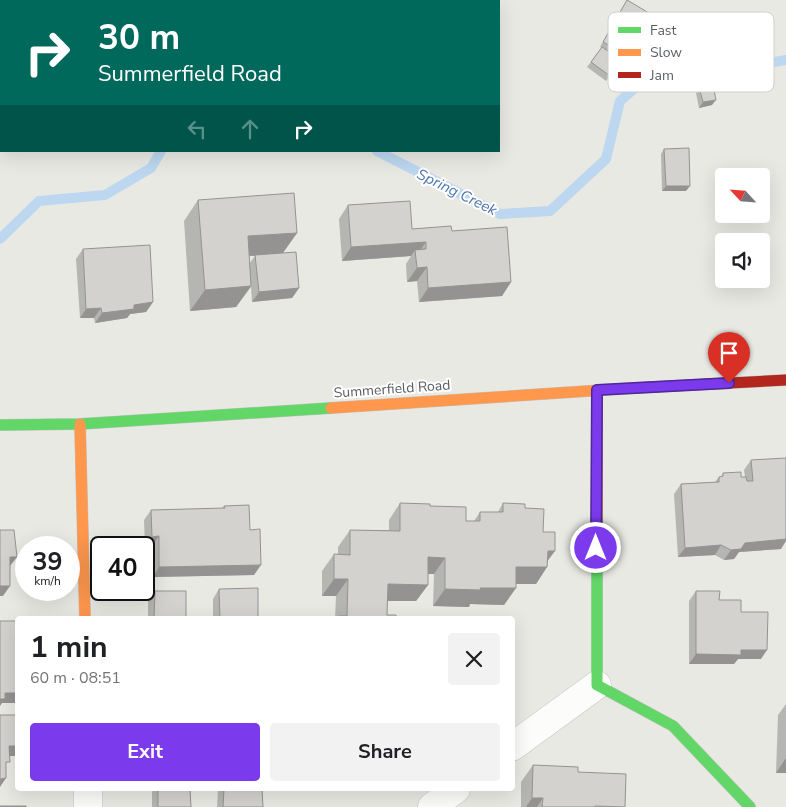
<!DOCTYPE html>
<meta charset="utf-8">
<style>
body{margin:0;font-family:"Nunito Sans",sans-serif;background:#f2f2f2;color:#202124;height:100vh;display:flex;flex-direction:column;font-size:19px;white-space:nowrap}
*{box-sizing:border-box;margin:0}
p{font-size:16px;color:#757577}
.icon{flex:none;width:28px;height:28px;fill:none;stroke:currentColor;stroke-width:2;stroke-linecap:round;stroke-linejoin:round}
.map{position:relative;flex:1;overflow:hidden}
.panel{position:absolute;left:15px;top:616px;width:500px;height:175px;display:flex;flex-direction:column;background:#fff;border-radius:5px;box-shadow:0 5px 20px #0002}
.panel>*{flex:none}
.guide{position:absolute;left:0px;top:0px;width:500px;height:152px;box-shadow:0 5px 20px #0002;background:#00695c;color:#fff;overflow:hidden}
.needle{width:32px;rotate:296deg}
.tools{position:absolute;left:715px;top:168px;display:grid;gap:10px}
.tools a{display:grid;place-items:center;width:55px;height:55px;border-radius:5px;background:#fff;box-shadow:0 5px 20px #0002;font-size:25px}
.speed{position:absolute;left:15px;top:536px;display:flex;gap:10px;font-size:25px;font-weight:700;text-align:center}
.speed>*{display:grid;place-content:center;width:65px;height:65px;border-radius:50%;background:#fff;box-shadow:0 5px 20px #0002;line-height:1}
.speed small{font-size:12px;font-weight:400}
.speed .limit{border:2px solid #111;border-radius:8px;background:#fff;color:#111}
.pin{position:absolute;display:grid;place-items:center;width:42px;height:42px;color:#fff;margin:-51px -21px;border-radius:50% 50% 50% 0;rotate:-45deg;box-shadow:0 0 5px #0007}
.pin .icon{rotate:45deg}
.me{position:absolute;width:55px;margin:-28px;rotate:0deg;stroke-linejoin:round;filter:drop-shadow(0 0 4px #0008)}
.turn{display:flex;align-items:center;gap:18px;height:105px;padding:0 15px;font-size:22px}
.turn .icon{width:65px;height:65px;stroke-width:2.5}
.turn b{display:block;font-size:35px;line-height:42px}
.lanes{display:flex;align-items:center;height:48px;padding:0 15px;background:#0003;justify-content:center;gap:25px;direction:ltr}
.lanes .off{opacity:.35}
.round{display:grid;place-items:center;flex:none;width:52px;height:52px;border-radius:5px;background:#f2f2f2}
.summary{display:flex;align-items:center;justify-content:space-between;height:85px;padding:0 15px}
h1{font-size:30px;font-weight:700;line-height:38px}
.primary-button{display:flex;gap:10px;margin-top:auto;padding:10px 15px}
.primary-button a{flex:1;height:58px;border-radius:5px;background:#7c3aed;color:#fff;font-size:20px;font-weight:700;line-height:58px;text-align:center}
.primary-button a+a{background:#f2f2f2;color:#202124}
.map>svg:first-child{display:block}
</style>
<div class="map">
<svg width="786" height="807" viewBox="0 0 786 807">
<rect width="100%" height="100%" fill="#e9e9e4"/>
<g fill="none" stroke-linecap="round" stroke-linejoin="round">
<g stroke="#bcd7ef" stroke-width="10">
<polyline points="377,151 500,214 550,211 606,159 620,101 668,59 715,72 786,60"/>
<polyline points="0,239 39,201 105,195 151,168 161,151"/>
</g>
<defs>
<g id="street">
<polyline points="512,747 597,685"/>
<polyline points="88,789 88,807"/>
<polyline points="432,807 456,789"/>
</g>
<g id="fast">
<polyline points="0,425 80,424 331,408"/>
<polyline points="597,558 597,685 673,726 750,807"/>
</g>
<g id="slow">
<polyline points="331,408 634,388"/>
<polyline points="80,424 85,619"/>
</g>
<g id="jam">
<polyline points="634,388 786,380"/>
<polyline points="597,390 597,558"/>
</g>
</defs>
<use href="#street" stroke="#c5c5c5" stroke-width="29"/>
<use href="#fast" stroke="#c4c5c5" stroke-width="12"/>
<use href="#slow" stroke="#c4c5c5" stroke-width="12"/>
<use href="#jam" stroke="#c4c5c5" stroke-width="12"/>
<use href="#street" stroke="#fcfcfb" stroke-width="28"/>
<use href="#fast" stroke="#63d668" stroke-width="11"/>
<use href="#slow" stroke="#ff974d" stroke-width="11"/>
<use href="#jam" stroke="#b3261e" stroke-width="11"/>
</g>
<g fill="#b5b5b2" fill-rule="evenodd">
<polygon points="76,0 194,0 193,1 77,1"/>
<polygon points="627,0 625,54 621,59 614,55 621,60 606,81 587,67 602,48 600,47"/>
<polygon points="1,43 1,82 0,80 0,44"/>
<polygon points="699,87 712,105 699,108 696,93"/>
<polygon points="664,149 686,191 662,191 661,154"/>
<path d="M198,200L297,233L283,253L299,288L292,298L252,302L251,287L236,307L190,311L184,221ZM249,256H255L249,264Z"/>
<polygon points="348,205 412,229 452,231 511,282 502,296 419,302 417,281 407,282 406,264 411,256 342,261 339,219"/>
<polygon points="83,249 153,302 146,312 130,314 127,318 95,323 94,318 80,318 76,259"/>
<polygon points="751,460 781,549 739,552 734,559 724,560 715,555 678,557 674,494 681,484 715,482 719,477 721,477 723,473 741,477 745,477 744,470"/>
<polygon points="400,503 430,506 466,521 474,521 480,512 498,512 503,503 525,508 543,532 548,561 547,567 536,584 516,584 516,588 504,605 470,604 469,607 433,606 434,574 428,574 428,585 416,601 387,601 387,615 396,619 335,619 336,596 322,596 322,571 334,554 338,554 338,547 350,530 389,530 389,520"/>
<polygon points="224,506 250,530 254,575 153,577 152,546 145,546 144,520 151,510 222,508"/>
<polygon points="219,589 258,619 213,619 213,599"/>
<polygon points="155,591 186,619 148,619 148,601"/>
<polygon points="696,591 719,600 741,612 761,659 738,659 734,664 689,664 689,601"/>
<polygon points="786,704 786,773 776,773 778,715"/>
<polygon points="533,765 578,772 625,807 521,807 521,782"/>
<polygon points="154,789 190,789 191,807 152,807 152,792"/>
<polygon points="219,789 262,789 263,807 217,807 218,790"/>
</g>
<g fill="#949391">
<polygon points="716,100 712,105 699,108 703,102"/>
<polygon points="666,186 690,186 686,191 662,191"/>
<polygon points="297,233 282,254 233,257 248,236"/>
<polygon points="426,242 416,256 415,250 411,256 342,261 351,247"/>
<polygon points="427,267 417,281 407,282 417,268"/>
<polygon points="511,282 502,296 419,302 428,288"/>
<polygon points="251,286 236,307 190,311 205,290"/>
<polygon points="299,288 292,298 252,302 259,292"/>
<polygon points="153,302 146,312 130,314 127,318 95,323 102,313 134,305"/>
<polygon points="101,308 94,318 80,318 86,309"/>
<polygon points="159,536 152,546 145,546 152,537"/>
<polygon points="786,539 786,541 781,549 739,552 734,559 724,560 731,550 745,543"/>
<polygon points="721,545 715,555 678,557 685,548"/>
<polygon points="548,551 555,551 543,567 547,567 536,584 504,584 516,567"/>
<polygon points="10,557 17,557 10,566"/>
<polygon points="428,557 445,558 434,574 416,574"/>
<polygon points="261,565 254,575 153,577 159,567"/>
<polygon points="334,579 348,579 336,596 322,596"/>
<polygon points="388,584 428,585 416,601 376,601"/>
<polygon points="0,586 10,586 3,596 0,596"/>
<polygon points="480,588 516,588 504,605 470,604 469,607 433,606 445,589"/>
<polygon points="741,650 767,650 761,659 738,659 734,664 689,664 696,654"/>
<polygon points="5,693 18,693 17,703 2,703 0,706 0,699"/>
<polygon points="9,746 18,746 18,754 16,756 2,756"/>
<polygon points="786,758 786,773 776,773"/>
<polygon points="6,778 0,787 0,779"/>
<polygon points="532,798 543,798 537,807 526,807"/>
</g>
<g fill="#d3d2cf" stroke="#949391">
<polygon points="48,0 70,0 71,1 45,1"/>
<polygon points="90,0 188,0 186,1 91,1"/>
<polygon points="627,0 649,13 625,54 603,42"/>
<polygon points="1,43 1,61 0,59 0,44"/>
<polygon points="602,47 621,60 610,76 591,62"/>
<polygon points="713,85 716,100 703,102 699,87"/>
<polygon points="0,88 1,89 1,109 0,110"/>
<polygon points="689,148 690,186 666,186 664,149"/>
<polygon points="294,193 297,233 248,236 251,286 205,290 198,200"/>
<polygon points="410,201 412,229 451,226 452,231 507,227 511,282 428,288 427,267 417,268 415,250 426,249 426,242 351,247 348,205"/>
<polygon points="150,245 153,302 134,305 134,309 102,313 101,308 86,309 83,249"/>
<polygon points="296,252 299,288 259,292 255,255"/>
<polygon points="786,458 786,539 745,543 741,549 731,550 721,545 685,548 681,484 719,482 719,477 723,476 723,473 741,472 741,477 746,477 747,481 753,481 751,460"/>
<polygon points="400,503 430,504 430,506 466,507 466,521 480,521 480,512 503,512 503,503 525,504 525,508 544,509 543,532 555,532 555,551 548,551 547,567 516,567 516,588 480,588 481,590 445,589 445,558 428,557 428,585 388,584 387,615 396,615 396,619 339,619 339,616 347,616 348,579 334,579 334,554 350,555 350,530 400,531"/>
<polygon points="249,505 250,530 260,529 261,565 159,567 159,536 152,537 151,510 225,508 224,506"/>
<polygon points="0,530 14,530 17,557 10,557 10,586 0,586"/>
<polygon points="258,588 258,619 220,619 219,589"/>
<polygon points="155,591 186,591 186,619 154,619"/>
<polygon points="696,591 720,591 719,600 741,600 741,612 768,612 767,650 741,650 741,655 696,654"/>
<polygon points="0,621 18,621 18,693 5,693 5,699 0,699"/>
<polygon points="0,715 18,715 18,746 9,746 10,762 6,762 6,778 0,779"/>
<polygon points="533,765 578,767 578,772 626,774 625,807 595,806 595,807 542,807 543,798 532,798"/>
<polygon points="158,789 190,789 191,807 158,807"/>
<polygon points="224,789 262,789 263,807 223,807"/>
<rect x="0" y="806" width="26" height="1"/>
</g>
<g fill="none" stroke-linecap="round" stroke-linejoin="round">
<defs>
<polyline id="route" points="596,548 597,390 729,383"/>
</defs>
<use href="#route" stroke="#51269a" stroke-width="12"/>
<use href="#route" stroke="#7c3aed" stroke-width="9"/>
</g>
<g text-anchor="middle" dominant-baseline="central" stroke-width="4" stroke-linejoin="round" paint-order="stroke">
<g font-size="14" fill="#5a5d61" stroke="#fff">
<text transform="translate(392 389) rotate(-4)">Summerfield Road</text>
</g>
<g font-size="15" font-style="italic" fill="#4d76ac" stroke="#fff">
<text transform="translate(457 192) rotate(26)">Spring Creek</text>
</g>
</g>
<rect x="608" y="12" width="166" height="80" rx="8" fill="#fff" stroke="#ceced0" stroke-width="1"/>
<rect x="618" y="27" width="23" height="6" fill="#63d668"/>
<rect x="618" y="49" width="23" height="7" fill="#ff974d"/>
<rect x="618" y="72" width="23" height="6" fill="#b3261e"/>
<g font-size="14" fill="#5a5d61">
<text x="650" y="35">Fast</text>
<text x="650" y="57">Slow</text>
<text x="650" y="80">Jam</text>
</g>
</svg>
<div class="tools">
<a><svg class="needle" viewBox="-14 -14 28 28"><path d="M0-13l5 13h-10z" fill="#e53935"/><path d="M0 13l5-13h-10z" fill="#757577"/></svg></a>
<a><svg class="icon" aria-label="sound" viewBox="0 0 24 24"><path d="M4 9h4l5-4v14l-5-4H4zM17 9q2 3 0 6"/></svg></a>
</div>
<div class="speed"><div>39<small>km/h</small></div><div class="limit">40</div></div>
<div class="pin" style="left:729px;top:383px;background:#d93025"><svg class="icon" aria-label="arrive" viewBox="0 0 24 24"><path d="M6 21V4h12l-3 4 3 4H6"/></svg></div>
<svg class="me" style="left:596px;top:548px" viewBox="-20 -20 40 40"><circle r="17" fill="#7c3aed" stroke="#fff" stroke-width="3"/><path d="M0-11L8 9 0 5-8 9z" fill="#fff"/></svg>
<div class="guide">
<div class="turn"><svg class="icon" aria-label="right" viewBox="0 0 24 24"><path d="M7 20v-9h11M14 6l5 5-5 5"/></svg><div><b>30 m</b>Summerfield Road</div></div>
<div class="lanes"><svg class="icon off" aria-label="left" viewBox="0 0 24 24"><path d="M17 20v-9H6M10 6l-5 5 5 5"/></svg><svg class="icon off" aria-label="ahead" viewBox="0 0 24 24"><path d="M12 20V5M6 11l6-6 6 6"/></svg><svg class="icon" aria-label="right" viewBox="0 0 24 24"><path d="M7 20v-9h11M14 6l5 5-5 5"/></svg></div>
</div>
<section class="panel">
<div class="summary"><div><h1>1 min</h1><p>60 m · 08:51</p></div><a class="round"><svg class="icon" aria-label="close" viewBox="0 0 24 24"><path d="M6 6l12 12M18 6L6 18"/></svg></a></div>
<div class="primary-button"><a>Exit</a><a>Share</a></div>
</section>
</div>
